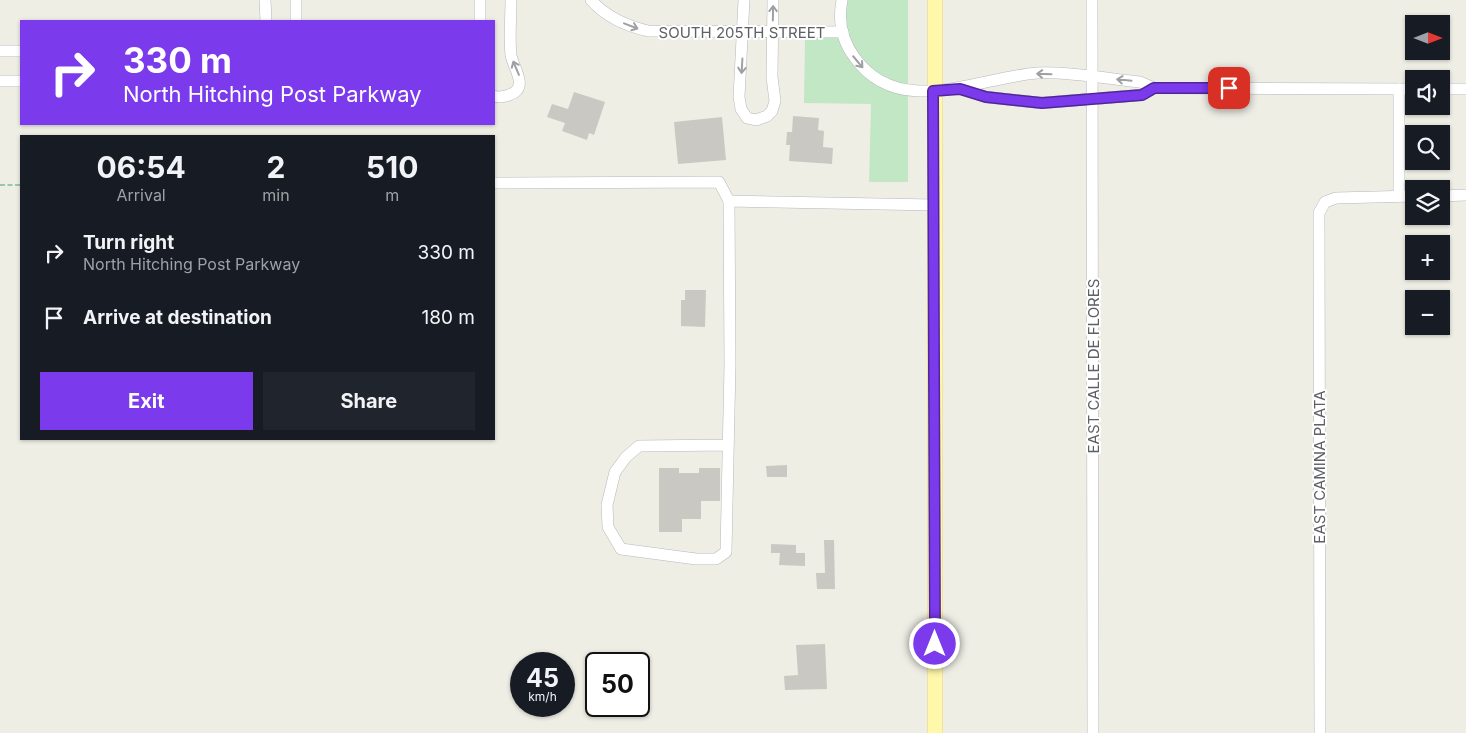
<!DOCTYPE html>
<meta charset="utf-8">
<style>
body{margin:0;font-family:Inter,sans-serif;background:#20242c;color:#f1f3f6;height:100vh;display:flex;flex-direction:column;font-size:19px;white-space:nowrap}
*{box-sizing:border-box;margin:0}
p{font-size:16px;color:#9ea1a6}
.icon{flex:none;width:28px;height:28px;fill:none;stroke:currentColor;stroke-width:2;stroke-linecap:round;stroke-linejoin:round}
.map{position:relative;flex:1;overflow:hidden}
.details{position:absolute;left:20px;top:135px;width:475px;height:305px;display:flex;flex-direction:column;background:#171b24;border-radius:0px;box-shadow:0 1px 4px #0004}
.details>*{flex:none}
.banner{position:absolute;left:20px;top:20px;width:475px;height:105px;border-radius:0px;box-shadow:0 1px 4px #0004;background:#7c3aed;color:#fff;overflow:hidden}
.needle{width:32px;rotate:90deg}
.controls{position:absolute;left:1405px;top:15px;display:grid;gap:10px}
.controls a{display:grid;place-items:center;width:45px;height:45px;border-radius:0px;background:#171b24;box-shadow:0 1px 4px #0004;font-size:25px}
.speed{position:absolute;left:510px;top:652px;display:flex;gap:10px;font-size:25px;font-weight:700;text-align:center}
.speed>*{display:grid;place-content:center;width:65px;height:65px;border-radius:50%;background:#171b24;box-shadow:0 1px 4px #0004;line-height:1}
.speed small{font-size:12px;font-weight:400}
.speed .limit{border:2px solid #111;border-radius:8px;background:#fff;color:#111}
.pin{position:absolute;display:grid;place-items:center;width:42px;height:42px;color:#fff;margin:-21px;border-radius:10px;box-shadow:0 2px 8px #0006}
.me{position:absolute;width:55px;margin:-28px;rotate:0deg;stroke-linejoin:round;filter:drop-shadow(0 0 4px #0008)}
.turn{display:flex;align-items:center;gap:18px;height:105px;padding:0 20px;font-size:22px}
.turn .icon{width:65px;height:65px;stroke-width:2.5}
.turn b{display:block;font-size:35px;line-height:42px}
.eta{display:flex;justify-content:space-evenly;align-items:center;height:85px;text-align:center}
.eta b{font-size:30px;font-weight:700;line-height:35px}
.cta{display:flex;gap:10px;margin-top:auto;padding:10px 20px}
.cta a{flex:1;height:58px;border-radius:0px;background:#7c3aed;color:#fff;font-size:20px;font-weight:700;line-height:58px;text-align:center}
.cta a+a{background:#20242c;color:#f1f3f6}
ul{padding:0;list-style:none}
li{display:flex;align-items:center;gap:15px;height:65px;padding:0 20px}
li div{flex:1}
li b{display:block;font-size:19px}
li em{font-style:normal}
.map>svg:first-child{display:block}
</style>
<div class="map">
<svg width="1466" height="733" viewBox="0 0 1466 733">
<rect width="100%" height="100%" fill="#efeee5"/>
<polygon fill="#c2e7c5" points="836,0 908,0 908,182 869,182 871,104 804,103 805,37 836,38"/>
<g fill="#cac8c2">
<polygon points="574,92 605,102 594,135 589,133 587,140 562,131 565,123 547,117 552,104 568,109"/>
<polygon points="793,116 819,118 818,130 824,131 823,147 833,148 832,164 789,161 790,145 786,145 787,132 792,132"/>
<polygon points="722,117 726,160 678,164 674,122"/>
<polygon points="685,290 706,290 705,327 681,326 681,300 685,300"/>
<polygon points="787,465 787,477 767,477 766,466"/>
<polygon points="659,468 679,468 679,473 699,473 699,468 720,468 720,501 701,501 701,519 682,519 682,532 659,532"/>
<polygon points="824,540 834,540 835,589 817,589 816,573 825,573"/>
<polygon points="771,544 796,545 796,553 805,553 805,566 779,565 780,553 771,553"/>
<polygon points="825,644 827,689 785,690 784,676 798,675 796,645"/>
</g>
<g fill="none" stroke-linecap="round" stroke-linejoin="round">
<defs>
<g id="minor">
<polyline points="265,0 266,21"/>
<polyline points="296,0 296,21"/>
<polyline points="480,0 480,21"/>
<path d="M591,0C606,17 627,26 648,31L843,32"/>
<polyline points="744,0 739,97 741,109 747,118 756,120 767,116 772,111 775,101 772,77 773,0"/>
<path d="M842,0C838,21 842,41 855,58C899,119 977,78 1037,73C1066,71 1110,79 1140,82L1154,88L1414,89"/>
<polyline points="1092,0 1093,733"/>
<polyline points="0,51 21,51"/>
<polyline points="0,81 21,81"/>
<polyline points="961,89 986,97 1041,103 1141,95 1154,88"/>
<polyline points="1399,89 1399,196"/>
<polyline points="1441,89 1466,89"/>
<path d="M494,96C499,98 503,97 509,95C530,88 513,68 511,55C509,38 511,18 511,0"/>
<polyline points="494,183 719,182 729,201"/>
<polyline points="1441,196 1466,195"/>
<polyline points="728,445 639,446 626,457 615,472 607,505 608,527 621,549 696,559 716,559 726,552 730,365 729,201 934,205"/>
<polyline points="1320,733 1319,213 1325,202 1336,198 1414,196"/>
</g>
<polyline id="major" points="935,0 935,733"/>
</defs>
<use href="#minor" stroke="#b6b7bc" stroke-width="12"/>
<use href="#major" stroke="#f3d55b" stroke-width="15"/>
<polyline stroke="#9ac8ac" stroke-width="2" stroke-dasharray="5 2.5" stroke-linecap="butt" points="0,185 21,185"/>
<use href="#minor" stroke="#fff" stroke-width="11"/>
<use href="#major" stroke="#fff8ab" stroke-width="14"/>
</g>
<defs><path id="oneway-shaft" d="M-6 0H5M1.5-3L5.5 0L1.5 3" fill="none" stroke-width="1.6" stroke-linecap="round" stroke-linejoin="round" transform="scale(1.25)"/></defs>
<g stroke="#9ea0a3">
<use href="#oneway-shaft" transform="translate(773 13) rotate(-89)"/>
<use href="#oneway-shaft" transform="translate(631 26) rotate(21)"/>
<use href="#oneway-shaft" transform="translate(858 62) rotate(50)"/>
<use href="#oneway-shaft" transform="translate(742 66) rotate(93)"/>
<use href="#oneway-shaft" transform="translate(516 68) rotate(-113)"/>
<use href="#oneway-shaft" transform="translate(1044 74) rotate(-178)"/>
<use href="#oneway-shaft" transform="translate(1124 80) rotate(-174)"/>
</g>
<g fill="none" stroke-linecap="round" stroke-linejoin="round">
<defs>
<polyline id="route" points="935,644 933,91 960,89 986,97 1042,103 1142,95 1154,88 1229,88"/>
</defs>
<use href="#route" stroke="#51269a" stroke-width="12"/>
<use href="#route" stroke="#7c3aed" stroke-width="9"/>
</g>
<g text-anchor="middle" dominant-baseline="central" stroke-width="4" stroke-linejoin="round" paint-order="stroke">
<g font-size="15" fill="#5d6066" stroke="#fff">
<text x="742" y="32">SOUTH 205TH STREET</text>
<text transform="translate(1093 366) rotate(-90)">EAST CALLE DE FLORES</text>
<text transform="translate(1319 467) rotate(-90)">EAST CAMINA PLATA</text>
</g>
</g>
</svg>
<div class="controls">
<a><svg class="needle" viewBox="-14 -14 28 28"><path d="M0-13l5 13h-10z" fill="#e53935"/><path d="M0 13l5-13h-10z" fill="#9ea1a6"/></svg></a>
<a><svg class="icon" aria-label="sound" viewBox="0 0 24 24"><path d="M4 9h4l5-4v14l-5-4H4zM17 9q2 3 0 6"/></svg></a>
<a><svg class="icon" aria-label="search" viewBox="0 0 24 24"><circle cx="10" cy="10" r="6"/><path d="M15 15l6 6"/></svg></a>
<a><svg class="icon" aria-label="layers" viewBox="0 0 24 24"><path d="M12 4l9 5-9 5-9-5zM3 14l9 5 9-5"/></svg></a>
<a>+</a>
<a>−</a>
</div>
<div class="speed"><div>45<small>km/h</small></div><div class="limit">50</div></div>
<div class="pin" style="left:1229px;top:88px;background:#d93025"><svg class="icon" aria-label="arrive" viewBox="0 0 24 24"><path d="M6 21V4h12l-3 4 3 4H6"/></svg></div>
<svg class="me" style="left:935px;top:644px" viewBox="-20 -20 40 40"><circle r="17" fill="#7c3aed" stroke="#fff" stroke-width="3"/><path d="M0-11L8 9 0 5-8 9z" fill="#fff"/></svg>
<div class="banner">
<div class="turn"><svg class="icon" aria-label="right" viewBox="0 0 24 24"><path d="M7 20v-9h11M14 6l5 5-5 5"/></svg><div><b>330 m</b>North Hitching Post Parkway</div></div>
</div>
<section class="details">
<div class="eta">
<div><b>06:54</b><p>Arrival</p></div>
<div><b>2</b><p>min</p></div>
<div><b>510</b><p>m</p></div>
</div>
<ul>
<li><svg class="icon" aria-label="right" viewBox="0 0 24 24"><path d="M7 20v-9h11M14 6l5 5-5 5"/></svg><div><b>Turn right</b><p>North Hitching Post Parkway</p></div><em>330 m</em></li>
<li><svg class="icon" aria-label="arrive" viewBox="0 0 24 24"><path d="M6 21V4h12l-3 4 3 4H6"/></svg><div><b>Arrive at destination</b></div><em>180 m</em></li>
</ul>
<div class="cta"><a>Exit</a><a>Share</a></div>
</section>
</div>
